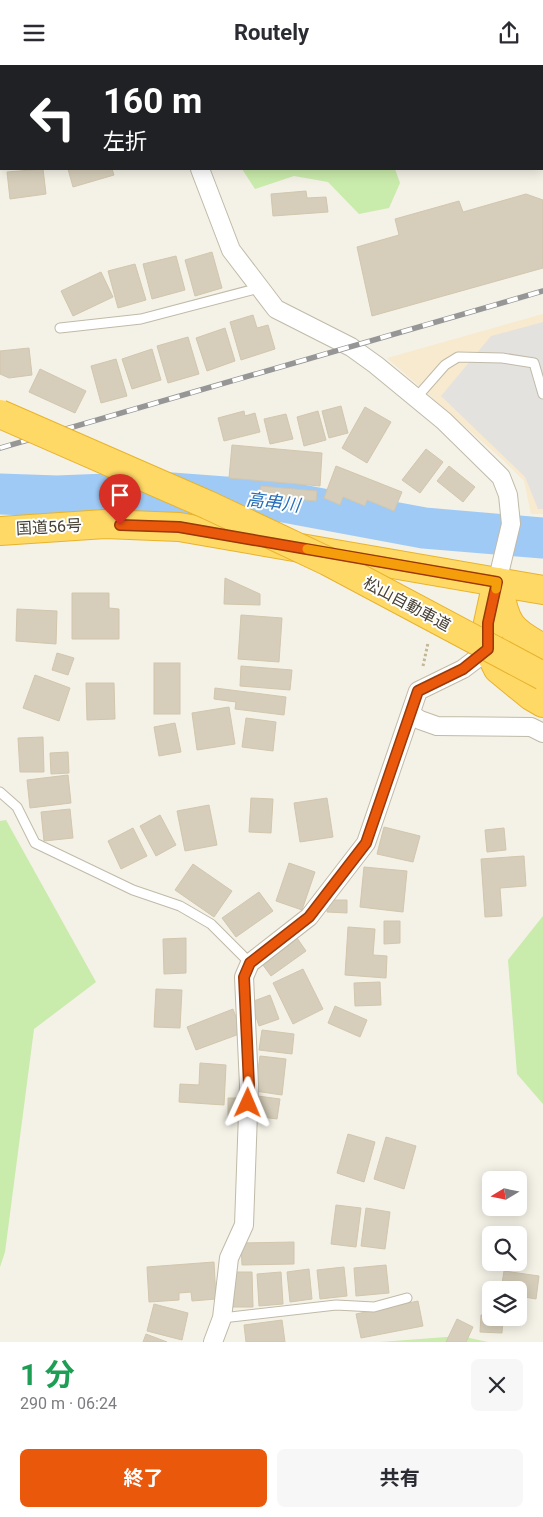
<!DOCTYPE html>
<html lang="ja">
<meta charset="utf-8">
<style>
body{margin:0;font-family:Roboto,"Noto Sans JP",sans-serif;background:#f7f7f7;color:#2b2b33;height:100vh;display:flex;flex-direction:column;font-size:19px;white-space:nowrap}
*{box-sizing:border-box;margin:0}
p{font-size:16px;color:#7c7c81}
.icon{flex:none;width:28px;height:28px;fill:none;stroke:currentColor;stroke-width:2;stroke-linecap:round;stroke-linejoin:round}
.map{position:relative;height:1277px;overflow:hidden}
.drawer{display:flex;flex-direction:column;background:#fff;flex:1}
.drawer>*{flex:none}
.banner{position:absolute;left:0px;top:0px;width:544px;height:105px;box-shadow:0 2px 12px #0003;background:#202124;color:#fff;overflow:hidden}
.needle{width:32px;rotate:260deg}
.tools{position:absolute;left:482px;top:1106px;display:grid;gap:10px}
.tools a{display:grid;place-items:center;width:45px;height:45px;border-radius:8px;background:#fff;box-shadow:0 2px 12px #0003;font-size:25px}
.pin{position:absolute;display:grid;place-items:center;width:42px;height:42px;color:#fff;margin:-51px -21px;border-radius:50% 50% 50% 0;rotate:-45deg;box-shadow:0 0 5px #0007}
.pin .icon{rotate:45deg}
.me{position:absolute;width:55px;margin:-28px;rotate:1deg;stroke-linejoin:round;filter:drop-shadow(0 0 4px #0008)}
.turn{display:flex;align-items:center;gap:18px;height:105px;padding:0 20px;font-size:22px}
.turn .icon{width:65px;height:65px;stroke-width:2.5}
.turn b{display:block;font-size:35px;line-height:42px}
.round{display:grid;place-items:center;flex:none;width:52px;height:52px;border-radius:8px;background:#f7f7f7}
.summary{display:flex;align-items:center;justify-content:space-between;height:85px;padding:0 20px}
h1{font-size:30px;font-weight:700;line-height:38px;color:#1e9e55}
.cta{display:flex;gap:10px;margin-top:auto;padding:10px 20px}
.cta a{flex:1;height:58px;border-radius:8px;background:#ea580c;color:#fff;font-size:20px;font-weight:700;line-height:58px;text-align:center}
.cta a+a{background:#f7f7f7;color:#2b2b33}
header{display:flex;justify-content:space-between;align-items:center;height:65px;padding:0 20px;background:#fff;font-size:22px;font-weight:700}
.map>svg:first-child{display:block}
</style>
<header><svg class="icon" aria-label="menu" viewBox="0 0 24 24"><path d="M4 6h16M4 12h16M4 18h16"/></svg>Routely<svg class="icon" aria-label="share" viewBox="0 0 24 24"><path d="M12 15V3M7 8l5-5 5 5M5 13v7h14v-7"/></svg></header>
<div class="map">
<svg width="543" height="1277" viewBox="0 0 543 1277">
<rect width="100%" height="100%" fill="#f4f1e6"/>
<polygon fill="#f7eacf" points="543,249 543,449 531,449 524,416 503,395 387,293"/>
<g fill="#c9ebab">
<polygon points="221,0 444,0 219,1"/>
<polygon points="242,104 395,104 400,118 389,143 359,149 328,117 294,111 255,124"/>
<polygon points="6,755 96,917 34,964 5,1187 0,1202 0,756"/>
<polygon points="543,851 543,1039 517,1009 508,895"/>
<polygon points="460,1271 488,1277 380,1277"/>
</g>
<polygon fill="#e4e2de" points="543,257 543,444 538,444 525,412 441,331 491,271"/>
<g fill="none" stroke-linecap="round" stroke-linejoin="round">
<polyline stroke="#9ecaf5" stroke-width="41" points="0,429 57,431 158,427 279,436 424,463 543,473"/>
</g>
<g fill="#d6ceba" stroke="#d2c6ad">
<polygon points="520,0 543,0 543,91 542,1 520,1"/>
<polygon points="43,104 46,129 10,134 7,107"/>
<polygon points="68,104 112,104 114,110 73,122"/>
<polygon points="306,126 307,133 326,132 328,147 273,151 271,129"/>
<polygon points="526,129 543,135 543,203 372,251 357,182 399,170 395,154 459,136 463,147"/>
<polygon points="212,187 222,223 195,231 185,195"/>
<polygon points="176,191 185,225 152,234 143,199"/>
<polygon points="135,199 146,235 118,243 108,206"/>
<polygon points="101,207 113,232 73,251 61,226"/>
<polygon points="253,250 257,263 268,260 275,284 241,295 230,257"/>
<polygon points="225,263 235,296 207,306 196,273"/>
<polygon points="188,272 199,309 168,318 157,281"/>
<polygon points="29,283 32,310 9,313 0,309 0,286"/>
<polygon points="152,284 161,315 132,324 122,294"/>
<polygon points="116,294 127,331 101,338 91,301"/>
<polygon points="40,304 86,326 75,348 29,327"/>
<polygon points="341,341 348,368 329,373 322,346"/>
<polygon points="365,342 391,357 367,398 342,383"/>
<polygon points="244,346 245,351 255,348 260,367 224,376 218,353"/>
<polygon points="318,346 326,375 304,381 297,352"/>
<polygon points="286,349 293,374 270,379 264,354"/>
<polygon points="232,380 322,388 320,421 229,413"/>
<polygon points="426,384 443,397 420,428 402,415"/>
<polygon points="336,401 402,427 394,446 367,435 365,441 343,432 340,440 324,433"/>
<polygon points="449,401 475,422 463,437 437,416"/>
<polygon points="261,421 317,426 316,436 260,431"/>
<polygon points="225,513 260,529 260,540 224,539"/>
<polygon points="72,528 109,528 109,543 119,544 119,574 72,574"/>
<polygon points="17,544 57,546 56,579 16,576"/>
<polygon points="241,550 282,553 279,597 238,594"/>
<polygon points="57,588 74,593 68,610 52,605"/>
<rect x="154" y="598" width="26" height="51"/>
<polygon points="241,601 292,605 290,625 240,621"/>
<polygon points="35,610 70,623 59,656 23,643"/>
<polygon points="86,618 114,618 115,654 87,655"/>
<polygon points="215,623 286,632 284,650 235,644 236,637 214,634"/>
<polygon points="229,642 235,679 197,685 192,648"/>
<polygon points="246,653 276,657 273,686 242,682"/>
<polygon points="175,658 181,687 159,691 154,662"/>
<polygon points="43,672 44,707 20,707 18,673"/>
<polygon points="68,687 69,708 51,709 50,688"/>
<polygon points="68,710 71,738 30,743 27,715"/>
<polygon points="251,733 273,734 271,768 249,767"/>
<polygon points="327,733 333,772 300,777 294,738"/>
<polygon points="209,740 217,780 185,786 177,746"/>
<polygon points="70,744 73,773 44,776 41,747"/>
<polygon points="160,750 176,780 156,791 140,761"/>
<polygon points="384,762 420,771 413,797 377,789"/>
<polygon points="133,763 147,791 121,804 108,776"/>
<polygon points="504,763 506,785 487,787 485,765"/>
<polygon points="524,791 526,821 500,823 502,851 485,852 481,794"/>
<polygon points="289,798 315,807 302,845 276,836"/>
<polygon points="193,799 232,826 214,852 175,825"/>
<polygon points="364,802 407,806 403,847 360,842"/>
<polygon points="259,827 273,846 236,872 222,853"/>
<polygon points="328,835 347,835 347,848 327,847"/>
<polygon points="384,856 400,856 400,878 384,879"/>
<polygon points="348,862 375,864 373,890 387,891 386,913 345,910"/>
<polygon points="295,870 306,886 271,911 260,896"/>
<polygon points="186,873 186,908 164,909 163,874"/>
<polygon points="303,904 323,944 293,959 273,918"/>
<polygon points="380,917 381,940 355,941 354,918"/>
<polygon points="156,924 182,925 180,963 154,962"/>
<polygon points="270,930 279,954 259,961 251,937"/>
<polygon points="335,941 367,955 360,972 328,958"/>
<polygon points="233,944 242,968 196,985 187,962"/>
<polygon points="262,965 294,969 292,989 259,985"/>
<polygon points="260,991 286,994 282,1030 255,1026"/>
<polygon points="200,998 226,1000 224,1040 179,1037 180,1019 199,1020"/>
<polygon points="258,1031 280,1034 277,1054 255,1051"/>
<polygon points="228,1033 242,1033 241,1055 228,1055"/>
<polygon points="348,1069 375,1077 364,1117 337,1108"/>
<polygon points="386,1072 416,1081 404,1124 374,1114"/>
<polygon points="336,1140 361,1143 356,1182 331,1179"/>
<polygon points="366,1143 390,1147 385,1184 361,1181"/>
<polygon points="294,1177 294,1199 242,1200 241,1178"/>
<polygon points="214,1197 216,1234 192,1236 191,1227 179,1228 179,1235 149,1237 147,1202"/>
<polygon points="386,1200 389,1228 356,1231 354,1203"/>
<polygon points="344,1202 347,1231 320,1234 317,1205"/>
<polygon points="309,1204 312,1234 290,1237 287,1207"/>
<polygon points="504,1206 539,1211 536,1234 519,1231 519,1225 501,1225"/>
<polygon points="230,1207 252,1207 253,1242 232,1242"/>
<polygon points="281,1207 283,1239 259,1241 257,1209"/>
<polygon points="418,1236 423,1261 361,1273 356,1249"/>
<polygon points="154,1239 188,1248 182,1275 147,1266"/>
<polygon points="481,1250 503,1252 502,1268 480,1267"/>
<polygon points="457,1254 473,1262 466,1277 446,1277"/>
<polygon points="282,1255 285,1277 246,1277 244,1260"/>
<polygon points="146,1269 167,1277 143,1277"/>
</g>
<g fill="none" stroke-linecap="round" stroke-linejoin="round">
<defs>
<g id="lane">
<polyline points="60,263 141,254 259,223"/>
<polyline points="416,333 445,300 458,292 502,293 534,298 543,329"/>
<polyline points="0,727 17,742 35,778 133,825 180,841 211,859 250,898"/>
<polyline points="222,1253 336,1240 374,1242 407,1233"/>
</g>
<g id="street">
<polyline points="167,0 168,1"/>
<polyline points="200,104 231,185 276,244 351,282 376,300 444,356 501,412 508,430 511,459 497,517"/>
<polyline points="411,649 420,655 437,661 531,662 543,668"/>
<polyline points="213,1277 222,1253 229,1193 244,1160 249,1020 244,912 250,898 309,852 366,778 418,626 463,604 496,579"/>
</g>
<g id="highway">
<polyline points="0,466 105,459 179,462 543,525"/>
<polyline points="497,517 488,558 488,584 498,604 531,631 543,638"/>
<path d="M498,521C507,559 507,564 543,583"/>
</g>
</defs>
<use href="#lane" stroke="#c0baa8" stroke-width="11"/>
<use href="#street" stroke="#c0baa8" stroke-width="20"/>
<use href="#highway" stroke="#e8b32c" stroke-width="30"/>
<polyline stroke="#c3b798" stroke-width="3" stroke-dasharray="2.5 2.5" stroke-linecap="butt" points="423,601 428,578"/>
<use href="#lane" stroke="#fff" stroke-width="9"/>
<use href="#street" stroke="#fff" stroke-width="18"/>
<use href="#highway" stroke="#ffd966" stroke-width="28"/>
<defs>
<polyline id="rail" points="0,383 543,226"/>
</defs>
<use href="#rail" stroke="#969696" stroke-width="5.5"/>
<use href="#rail" stroke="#fff" stroke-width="4" stroke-dasharray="11" stroke-linecap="butt"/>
<defs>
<polyline id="highway-bridge" points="0,349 208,440 327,496 543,611"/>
</defs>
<use href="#highway-bridge" stroke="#e8b32c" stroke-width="30" stroke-linecap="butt"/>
<use href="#highway-bridge" stroke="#ffd966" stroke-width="28"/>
</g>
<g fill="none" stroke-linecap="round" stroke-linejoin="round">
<defs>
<polyline id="route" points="120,460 179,462 497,517 488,558 488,584 463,604 418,626 366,778 309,852 250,898 244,912 249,1020 248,1038"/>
</defs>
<use href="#route" stroke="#983908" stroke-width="12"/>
<use href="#route" stroke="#ea580c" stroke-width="9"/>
<polyline stroke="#f59e0b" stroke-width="9" points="307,484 497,517 496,524"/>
</g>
<g text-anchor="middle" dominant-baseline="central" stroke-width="4" stroke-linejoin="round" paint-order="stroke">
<g font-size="16" fill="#474134" stroke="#fff">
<text transform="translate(49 462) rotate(-3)">国道56号</text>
<text transform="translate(407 539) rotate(28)">松山自動車道</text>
</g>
<g font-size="18" font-style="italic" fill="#266fba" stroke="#fff">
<text transform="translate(273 437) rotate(7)">高串川</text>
</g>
</g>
</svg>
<div class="tools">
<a><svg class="needle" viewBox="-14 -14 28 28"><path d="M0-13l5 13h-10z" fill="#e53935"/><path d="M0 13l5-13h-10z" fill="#7c7c81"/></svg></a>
<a><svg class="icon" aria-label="search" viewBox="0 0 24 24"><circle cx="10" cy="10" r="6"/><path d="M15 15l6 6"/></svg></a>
<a><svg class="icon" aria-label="layers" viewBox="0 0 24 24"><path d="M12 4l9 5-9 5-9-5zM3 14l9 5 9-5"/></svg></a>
</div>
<div class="pin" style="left:120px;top:460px;background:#d93025"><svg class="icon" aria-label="arrive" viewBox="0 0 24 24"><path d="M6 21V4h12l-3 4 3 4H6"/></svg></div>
<svg class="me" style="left:248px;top:1038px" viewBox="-20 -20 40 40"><path d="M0-17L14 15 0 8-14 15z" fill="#ea580c" stroke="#fff" stroke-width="4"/></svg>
<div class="banner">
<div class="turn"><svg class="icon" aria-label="left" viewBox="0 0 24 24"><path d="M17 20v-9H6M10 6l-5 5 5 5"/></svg><div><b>160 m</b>左折</div></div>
</div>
</div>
<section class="drawer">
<div class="summary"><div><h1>1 分</h1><p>290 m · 06:24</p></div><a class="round"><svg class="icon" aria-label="close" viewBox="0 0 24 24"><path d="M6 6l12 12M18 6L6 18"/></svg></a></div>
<div class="cta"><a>終了</a><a>共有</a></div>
</section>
